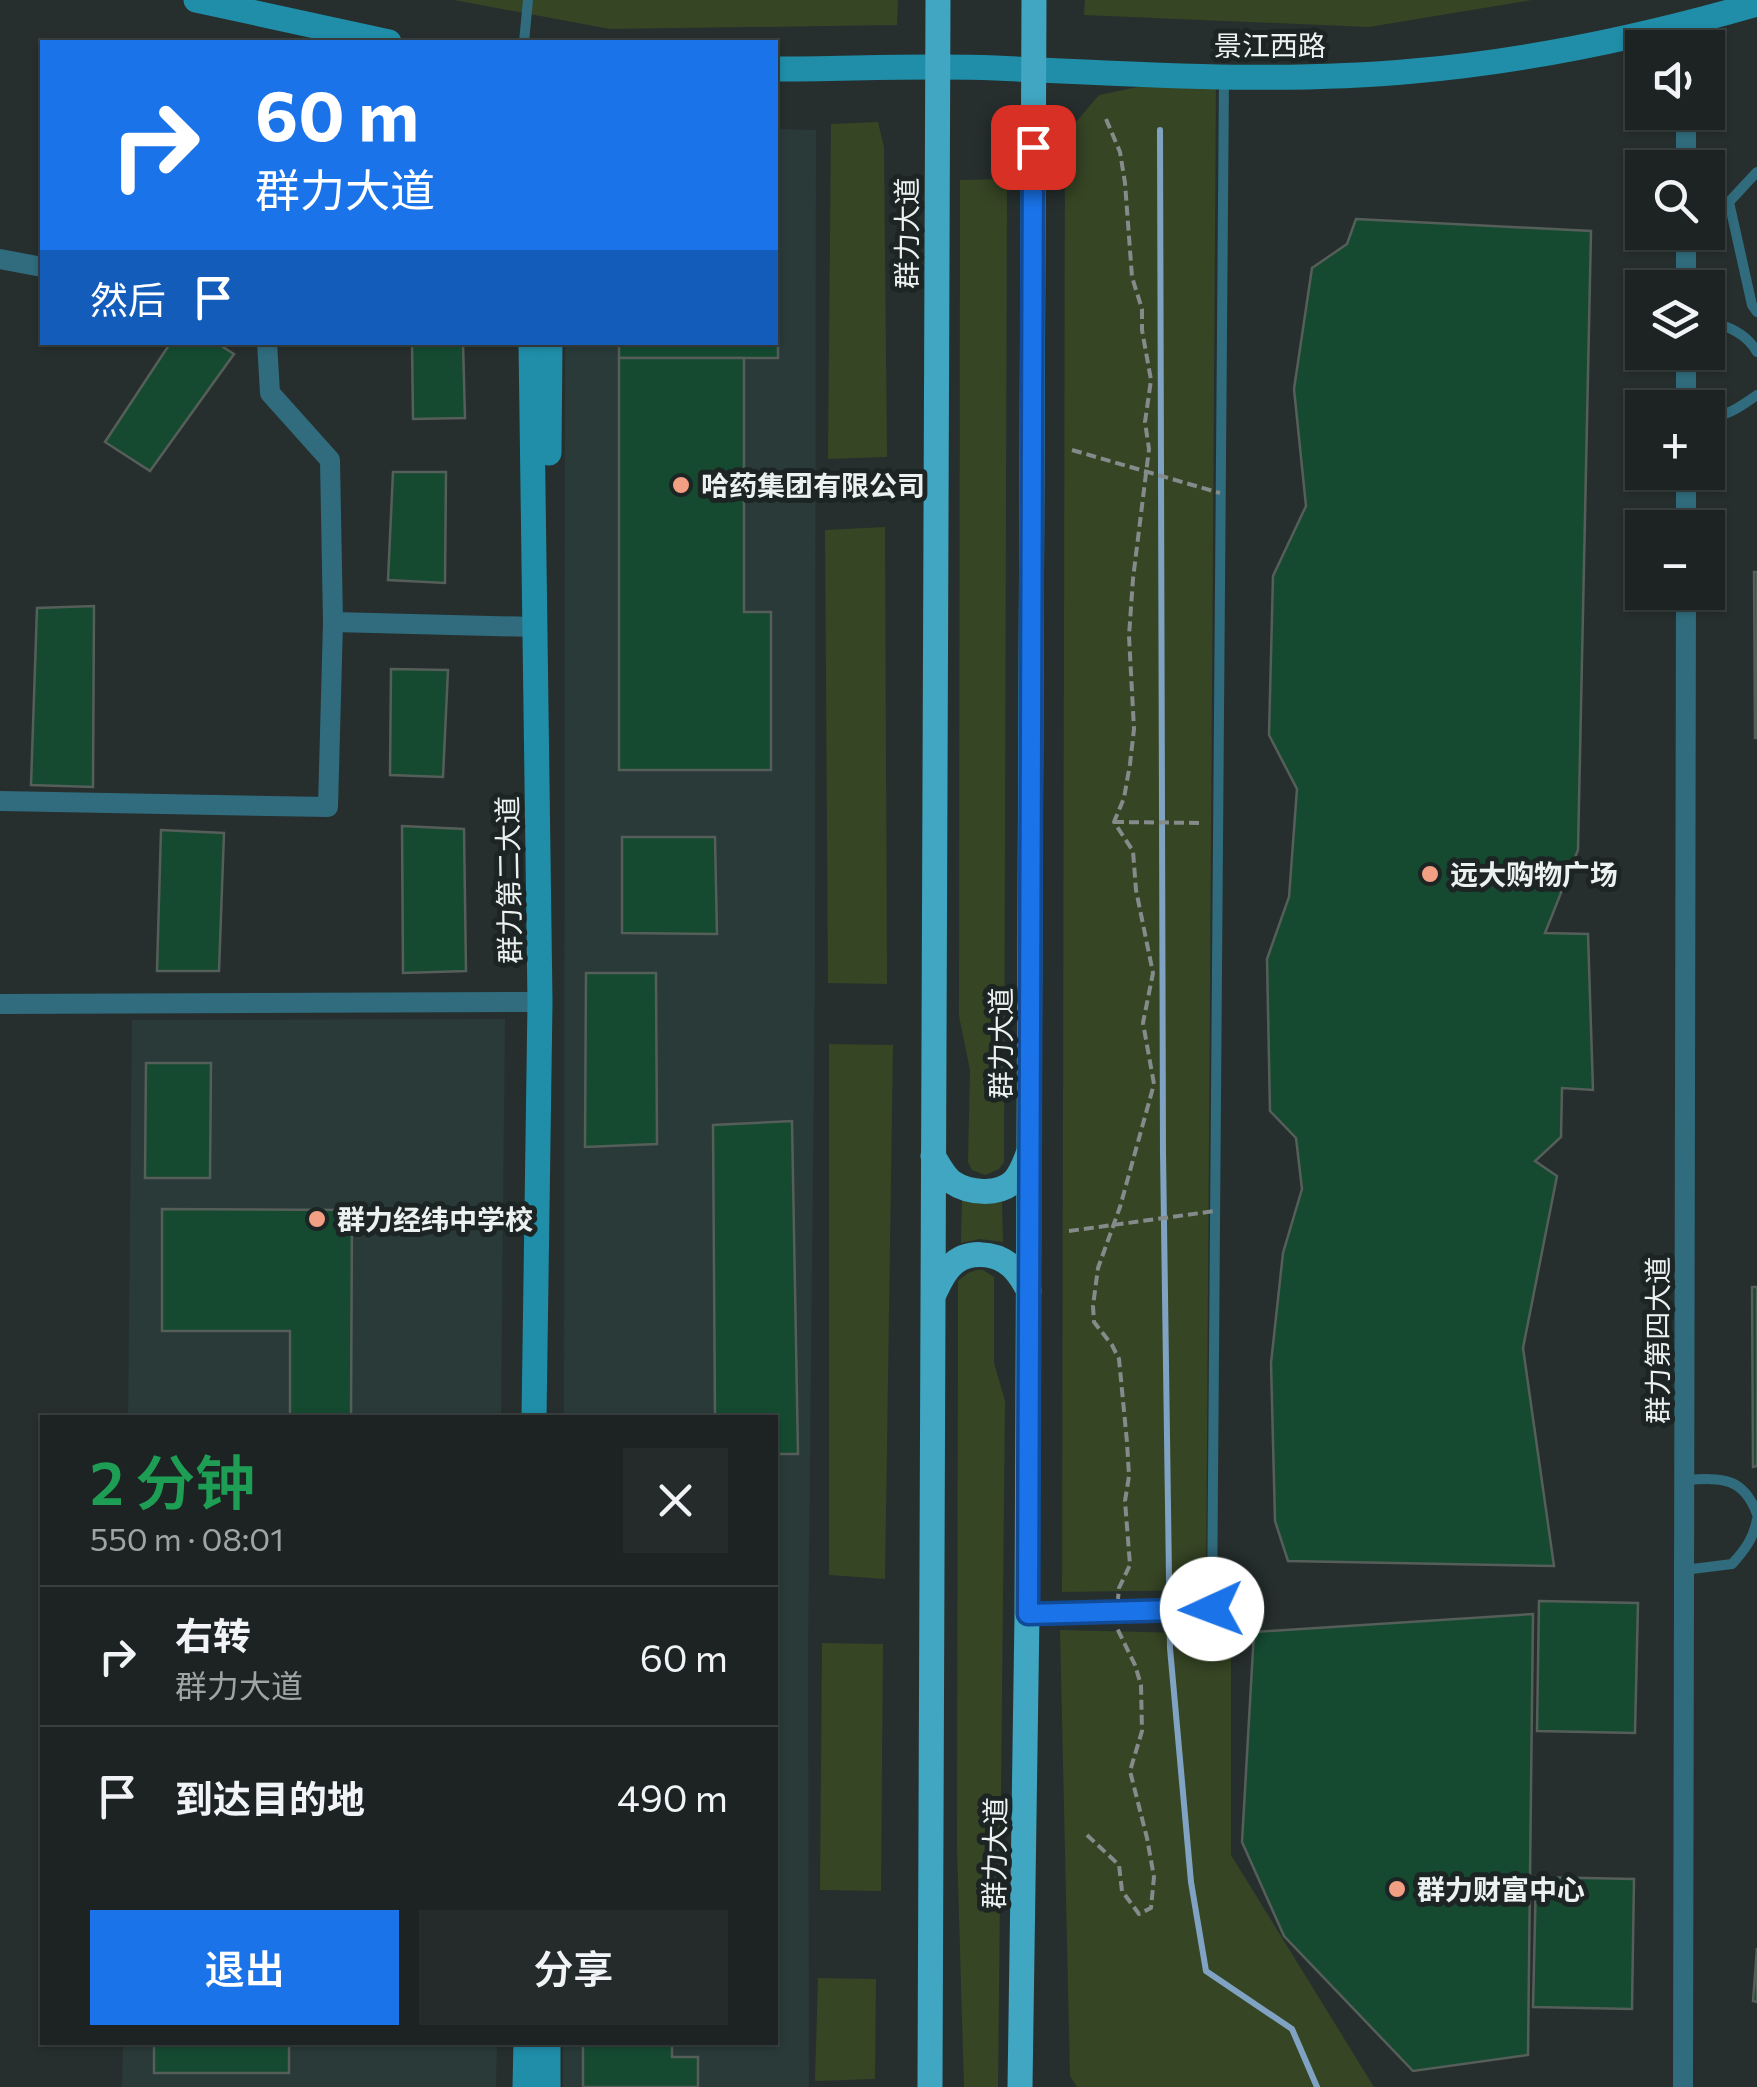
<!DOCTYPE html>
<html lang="zh">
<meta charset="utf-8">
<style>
body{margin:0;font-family:Commissioner,"Noto Sans SC",sans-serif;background:#252b2a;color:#f1f3f6;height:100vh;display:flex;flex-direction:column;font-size:38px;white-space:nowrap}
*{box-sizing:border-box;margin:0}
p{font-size:32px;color:#a0a4a5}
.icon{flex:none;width:55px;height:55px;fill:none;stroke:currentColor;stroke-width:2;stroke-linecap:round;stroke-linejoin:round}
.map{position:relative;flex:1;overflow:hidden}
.side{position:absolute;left:40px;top:1415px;width:738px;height:630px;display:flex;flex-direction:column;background:#1c2322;border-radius:0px;box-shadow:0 2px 8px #0004,0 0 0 2px #3a4040}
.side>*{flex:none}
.hud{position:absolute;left:40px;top:40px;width:738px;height:305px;border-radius:0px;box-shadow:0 2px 8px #0004,0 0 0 2px #3a4040;background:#1a73e8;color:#fff;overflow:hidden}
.fabs{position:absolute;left:1625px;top:30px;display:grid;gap:20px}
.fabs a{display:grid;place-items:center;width:100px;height:100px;border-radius:0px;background:#1c2322;box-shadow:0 2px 8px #0004,0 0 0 2px #3a4040;font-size:50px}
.pin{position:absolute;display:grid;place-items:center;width:85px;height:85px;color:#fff;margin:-42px;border-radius:20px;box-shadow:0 5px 15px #0006}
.me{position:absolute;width:110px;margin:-55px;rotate:268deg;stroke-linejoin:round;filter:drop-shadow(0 0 8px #0008)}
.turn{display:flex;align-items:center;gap:35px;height:210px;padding:0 50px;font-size:45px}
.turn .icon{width:130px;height:130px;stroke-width:2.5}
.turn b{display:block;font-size:70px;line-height:85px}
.then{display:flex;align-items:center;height:95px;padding:0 50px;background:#0003;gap:20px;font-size:38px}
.round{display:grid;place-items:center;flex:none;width:105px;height:105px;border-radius:0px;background:#252b2a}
.head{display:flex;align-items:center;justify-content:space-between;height:170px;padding:0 50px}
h1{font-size:60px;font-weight:600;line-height:75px;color:#1e9e55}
.cta{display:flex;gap:20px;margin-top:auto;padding:20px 50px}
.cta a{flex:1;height:115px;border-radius:0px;background:#1a73e8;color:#fff;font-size:40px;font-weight:600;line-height:115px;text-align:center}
.cta a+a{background:#252b2a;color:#f1f3f6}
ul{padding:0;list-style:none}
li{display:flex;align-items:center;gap:30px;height:140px;padding:0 50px;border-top:2px solid #3a4040}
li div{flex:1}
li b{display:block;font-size:38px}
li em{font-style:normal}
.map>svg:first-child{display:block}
</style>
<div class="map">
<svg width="1757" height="2087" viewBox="0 0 1757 2087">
<rect width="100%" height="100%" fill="#262f2e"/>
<g fill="#293a39">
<polygon points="775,129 816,130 815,972 808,1651 809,2087 563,2087 563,2043 775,2042 775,1418 564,1417 565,343 775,342"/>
<polygon points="505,1019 501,1417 128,1418 132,1020"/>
<polygon points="123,2043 497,2043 496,2087 122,2087"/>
</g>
<g fill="#364524">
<polygon points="454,0 898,0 897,25 610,29"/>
<polygon points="1085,0 1532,0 1369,27 1084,15"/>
<polygon points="1142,86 1216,86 1206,1590 1062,1592 1065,135 1099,95"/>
<polygon points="878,122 884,147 887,457 828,459 831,124"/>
<polygon points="1007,179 1004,1162 999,1169 985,1175 972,1170 968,1162 970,1070 959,1016 960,180"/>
<polygon points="885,527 887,984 828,983 825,530"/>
<polygon points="829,1044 893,1045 885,1579 829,1575"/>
<polygon points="962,1199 1002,1200 1003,1242 980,1239 961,1243"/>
<polygon points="977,1270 983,1270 994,1277 994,1363 1005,1401 998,2087 964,2087 957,1847 958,1281 968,1273"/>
<polygon points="1060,1630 1227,1634 1231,1652 1231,1855 1374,2087 1077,2087 1070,2076"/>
<polygon points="822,1643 883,1644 881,1891 820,1890"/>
<polygon points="818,1978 876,1979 875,2079 815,2081"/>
</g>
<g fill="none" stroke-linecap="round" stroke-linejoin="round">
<polyline stroke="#80a3c3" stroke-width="6" points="1160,130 1163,1153 1170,1648 1191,1882 1206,1971 1292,2029 1317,2087"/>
</g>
<g fill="#154a31" stroke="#565e59" stroke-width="2.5">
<polygon points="1356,219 1591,231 1578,850 1545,933 1588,934 1593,1090 1562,1088 1561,1137 1535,1161 1557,1176 1523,1348 1554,1566 1288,1561 1275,1521 1271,1363 1283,1253 1302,1189 1296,1138 1270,1111 1267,959 1289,897 1297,789 1269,735 1273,576 1306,506 1294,389 1312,268 1347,244"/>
<polygon points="775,262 778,262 778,358 619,358 619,342 775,342"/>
<polygon points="171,342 215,342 234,354 150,471 105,442"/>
<polygon points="412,342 463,342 465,418 413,419"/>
<polygon points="619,358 744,358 744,612 771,612 771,770 619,770"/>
<polygon points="393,472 446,472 445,583 388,580"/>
<polygon points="1754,572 1757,572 1757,738 1755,738"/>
<polygon points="94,606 93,787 31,785 37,608"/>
<polygon points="391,669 448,670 443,777 390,775"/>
<polygon points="402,826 464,829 466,971 403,973"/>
<polygon points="161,830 224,833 219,971 157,971"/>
<polygon points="622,837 715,837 717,934 622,933"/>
<polygon points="586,973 656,973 657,1144 585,1147"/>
<polygon points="146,1063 211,1063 210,1178 145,1178"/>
<polygon points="792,1121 798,1454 775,1454 775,1418 715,1418 713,1125"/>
<polygon points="162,1209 352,1210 351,1418 290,1418 290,1331 162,1331"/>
<polygon points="1752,1287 1757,1287 1757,1466 1753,1467"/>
<polygon points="1539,1601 1638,1603 1635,1733 1537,1731"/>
<polygon points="1533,1614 1528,2055 1413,2071 1284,1936 1242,1842 1254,1632"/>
<polygon points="1536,1877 1634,1879 1632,2009 1533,2007"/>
<polygon points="1757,1948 1757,2002 1753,2001"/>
<rect x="154" y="2042" width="135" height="31"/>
<polygon points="583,2042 672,2042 672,2057 698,2057 698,2087 583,2087"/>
</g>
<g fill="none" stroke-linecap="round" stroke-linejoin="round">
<g stroke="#848b8a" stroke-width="4" stroke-dasharray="10 5" stroke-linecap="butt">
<polyline points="1106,119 1120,152 1125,183 1132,277 1142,309 1142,330 1151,380 1145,422 1149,449 1133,579 1129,636 1134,729 1130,764 1124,798 1114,822 1133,851 1136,890 1153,973 1143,1023 1154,1084 1120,1207 1098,1268 1093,1306 1094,1322 1112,1345 1119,1359 1127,1442 1129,1476 1125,1501 1130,1565 1119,1588 1118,1599"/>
<polyline points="1114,822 1203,823"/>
<polyline points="1087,1835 1119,1865 1122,1891 1139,1914 1151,1908 1154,1877 1147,1838 1130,1771 1142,1731 1141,1685 1135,1665 1117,1628"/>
</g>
<g stroke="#306c7d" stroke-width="10">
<polyline points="524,42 528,0"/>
<polyline points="1757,172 1729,202 1752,305 1757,312"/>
<path d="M1708,322C1727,325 1747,334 1757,352"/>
<path d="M1708,418C1728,416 1741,406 1757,395"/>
<path d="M1685,1480C1721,1478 1743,1476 1757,1514"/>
<path d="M1684,1570L1732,1564C1744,1551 1754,1538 1757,1519"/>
<polyline points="1212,1609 1224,76"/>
<polyline points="1029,1614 1093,1613"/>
</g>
<g stroke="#306c7d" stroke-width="20">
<polyline points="1685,25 1685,48"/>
<polyline points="1686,112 1686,168"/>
<polyline points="1686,232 1686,288"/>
<polyline points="0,259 42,267"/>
<polyline points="1686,408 1686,352"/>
<polyline points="1686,528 1686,472"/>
<polyline points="333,622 535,627"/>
<polyline points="0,801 328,807 333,622 330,460 270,393 267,342"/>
<polyline points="0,1004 540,1002"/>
<polyline points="1683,2087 1686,592"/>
</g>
<g stroke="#208ea9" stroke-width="25">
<polyline points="196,0 389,42"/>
<path d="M775,69C848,69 922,65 996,68C1134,74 1275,84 1414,71C1529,61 1646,36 1757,4"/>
<polyline points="531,342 540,1002 534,1418"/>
<polyline points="549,453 550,342"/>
<polyline points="525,2087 526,2042"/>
<polyline points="548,2087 548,2042"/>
</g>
<g stroke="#40a6c2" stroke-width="25">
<path d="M933,1156C939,1165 943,1175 952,1182C968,1193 998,1196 1013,1182C1021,1174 1024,1164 1028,1154"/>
<path d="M934,1294C939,1284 943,1274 951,1266C966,1250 994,1252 1010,1265C1019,1272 1023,1281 1029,1291"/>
<polyline points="930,2087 938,0"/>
<polyline points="1020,2087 1027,1614 1034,0"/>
</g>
<g stroke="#848b8a" stroke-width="4" stroke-dasharray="10 5" stroke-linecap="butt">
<polyline points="1072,450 1220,493"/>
<polyline points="1069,1231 1215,1211"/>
</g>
<polyline stroke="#306c7d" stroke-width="10" points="1093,1613 1212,1609"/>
</g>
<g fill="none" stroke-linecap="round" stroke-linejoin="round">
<defs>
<polyline id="route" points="1033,147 1028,1614 1212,1609"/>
</defs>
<use href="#route" stroke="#114b97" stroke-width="25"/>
<use href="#route" stroke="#1a73e8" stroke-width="18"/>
</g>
<g fill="#f39f84" stroke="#1c2524" stroke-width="4">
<circle cx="681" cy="485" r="10"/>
<circle cx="1430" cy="874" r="10"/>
<circle cx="317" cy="1219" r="10"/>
<circle cx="1397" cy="1889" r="10"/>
</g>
<g text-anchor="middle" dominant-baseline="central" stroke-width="10" stroke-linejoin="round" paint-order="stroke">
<g font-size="28" fill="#ebf1f0" stroke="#1c2524">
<text x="1270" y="45">景江西路</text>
<text transform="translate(906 233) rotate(-90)">群力大道</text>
<text transform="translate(508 880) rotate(-91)">群力第二大道</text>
<text transform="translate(1000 1043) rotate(-90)">群力大道</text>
<text transform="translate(1657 1340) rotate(-90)">群力第四大道</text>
<text transform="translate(994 1853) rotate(-89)">群力大道</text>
</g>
<g font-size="28" font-weight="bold" fill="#ebf1f0" stroke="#1c2524" text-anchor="start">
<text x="701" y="485">哈药集团有限公司</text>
<text x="1450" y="874">远大购物广场</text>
<text x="337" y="1219">群力经纬中学校</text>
<text x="1417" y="1889">群力财富中心</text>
</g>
</g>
</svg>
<div class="fabs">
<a><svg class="icon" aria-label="sound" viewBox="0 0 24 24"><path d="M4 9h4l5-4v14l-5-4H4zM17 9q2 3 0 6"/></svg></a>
<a><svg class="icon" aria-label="search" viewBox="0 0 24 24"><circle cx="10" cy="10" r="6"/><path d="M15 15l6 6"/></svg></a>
<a><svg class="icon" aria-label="layers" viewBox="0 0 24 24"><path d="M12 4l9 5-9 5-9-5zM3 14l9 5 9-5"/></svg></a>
<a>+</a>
<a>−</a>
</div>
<div class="pin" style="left:1033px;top:147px;background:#d93025"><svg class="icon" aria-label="arrive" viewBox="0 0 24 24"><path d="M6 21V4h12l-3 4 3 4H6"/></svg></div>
<svg class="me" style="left:1212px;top:1609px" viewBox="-20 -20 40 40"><circle r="19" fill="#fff"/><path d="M0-13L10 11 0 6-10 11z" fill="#1a73e8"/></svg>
<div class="hud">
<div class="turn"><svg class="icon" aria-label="right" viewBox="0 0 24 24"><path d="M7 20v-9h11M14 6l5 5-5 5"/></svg><div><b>60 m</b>群力大道</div></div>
<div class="then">然后<svg class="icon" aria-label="arrive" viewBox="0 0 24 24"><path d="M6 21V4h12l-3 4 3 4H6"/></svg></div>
</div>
<section class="side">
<div class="head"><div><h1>2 分钟</h1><p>550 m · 08:01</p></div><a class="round"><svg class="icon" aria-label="close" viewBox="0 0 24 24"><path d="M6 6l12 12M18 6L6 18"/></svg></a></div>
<ul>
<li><svg class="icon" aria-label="right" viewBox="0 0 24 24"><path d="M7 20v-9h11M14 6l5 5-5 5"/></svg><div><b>右转</b><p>群力大道</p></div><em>60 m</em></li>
<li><svg class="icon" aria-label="arrive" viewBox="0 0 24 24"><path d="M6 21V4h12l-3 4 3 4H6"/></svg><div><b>到达目的地</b></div><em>490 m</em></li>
</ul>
<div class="cta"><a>退出</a><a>分享</a></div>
</section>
</div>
